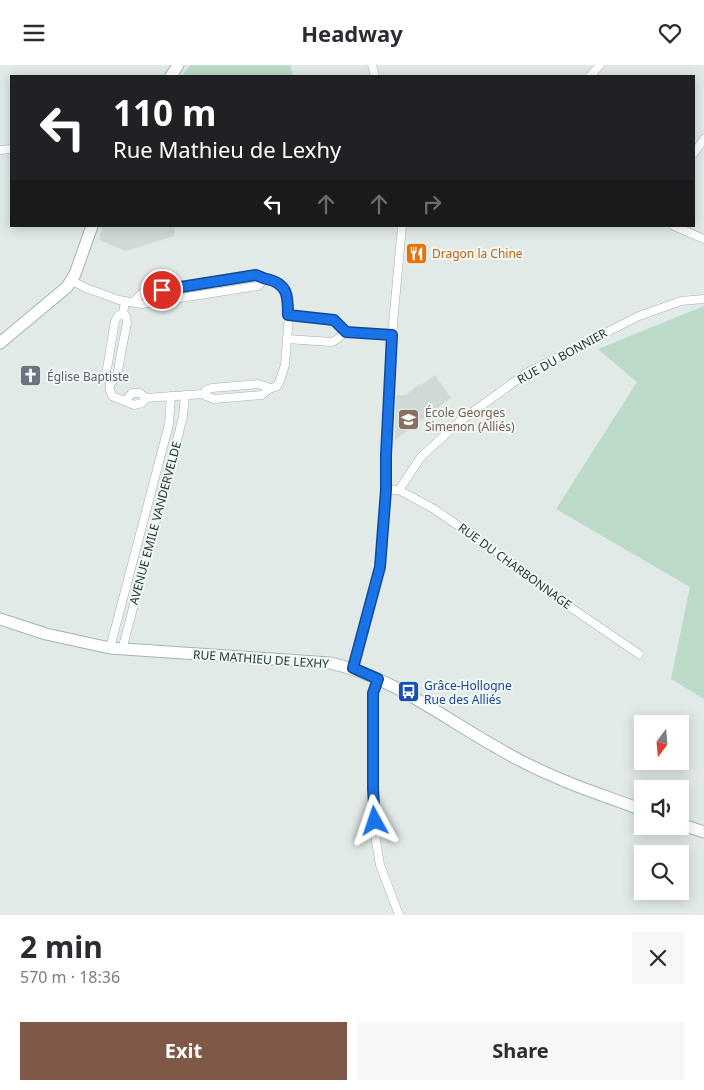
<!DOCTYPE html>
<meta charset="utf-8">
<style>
body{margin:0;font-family:"Noto Sans",sans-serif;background:#f7f7f7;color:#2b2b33;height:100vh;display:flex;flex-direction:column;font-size:19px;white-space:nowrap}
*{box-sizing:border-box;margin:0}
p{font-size:16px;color:#7c7c81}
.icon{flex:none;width:28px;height:28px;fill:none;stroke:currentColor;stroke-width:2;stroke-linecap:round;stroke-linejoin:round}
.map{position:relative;height:850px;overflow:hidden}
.sheet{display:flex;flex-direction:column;background:#fff;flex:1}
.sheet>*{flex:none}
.top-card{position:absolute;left:10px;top:10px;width:685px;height:152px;border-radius:0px;box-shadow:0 2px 12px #0003;background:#202124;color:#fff;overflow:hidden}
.needle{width:32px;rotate:196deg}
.buttons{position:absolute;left:634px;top:650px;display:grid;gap:10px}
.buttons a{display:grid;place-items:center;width:55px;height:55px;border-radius:0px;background:#fff;box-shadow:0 2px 12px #0003;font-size:25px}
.pin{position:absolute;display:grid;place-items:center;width:42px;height:42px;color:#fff;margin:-21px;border:2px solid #fff;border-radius:50%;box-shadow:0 1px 5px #0007}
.me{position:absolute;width:55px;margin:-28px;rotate:355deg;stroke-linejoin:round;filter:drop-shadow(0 0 4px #0008)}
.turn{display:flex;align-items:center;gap:18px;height:105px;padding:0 20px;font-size:22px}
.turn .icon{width:65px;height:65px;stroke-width:2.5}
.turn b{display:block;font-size:35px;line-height:42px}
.lanes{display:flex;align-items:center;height:48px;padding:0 20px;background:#0003;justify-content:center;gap:25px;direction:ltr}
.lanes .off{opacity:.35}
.round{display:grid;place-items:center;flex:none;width:52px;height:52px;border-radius:0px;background:#f7f7f7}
.headline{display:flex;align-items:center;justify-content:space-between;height:85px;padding:0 20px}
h1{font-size:30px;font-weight:700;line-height:38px}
.button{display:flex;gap:10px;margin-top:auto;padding:10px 20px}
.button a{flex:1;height:58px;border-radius:0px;background:#805848;color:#fff;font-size:20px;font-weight:700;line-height:58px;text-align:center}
.button a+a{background:#f7f7f7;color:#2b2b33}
header{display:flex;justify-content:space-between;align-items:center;height:65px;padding:0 20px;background:#fff;font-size:22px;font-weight:700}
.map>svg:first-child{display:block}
</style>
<header><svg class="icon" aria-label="menu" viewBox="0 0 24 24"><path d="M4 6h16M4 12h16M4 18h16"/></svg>Headway<svg class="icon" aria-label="heart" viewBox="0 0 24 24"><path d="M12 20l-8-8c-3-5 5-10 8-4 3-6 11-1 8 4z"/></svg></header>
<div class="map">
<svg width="704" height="850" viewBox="0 0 704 850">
<rect width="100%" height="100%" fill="#e1eae7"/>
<g fill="#cfdad6">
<polygon points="103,161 175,161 174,171 126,186 99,175"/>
<polygon points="435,310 451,333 395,375 396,330 406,330 419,319 421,320"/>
</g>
<g fill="#bbdac7">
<polygon points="190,0 290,0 293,11 182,11"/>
<polygon points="704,241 704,634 671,614 690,522 556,444 637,317 598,284"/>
</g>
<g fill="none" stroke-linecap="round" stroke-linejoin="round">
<defs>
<g id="street">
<polyline points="372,0 375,11"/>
<polyline points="590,11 600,0"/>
<polyline points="0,85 11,84"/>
<polyline points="694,88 704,74"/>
<polyline points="674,161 704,174"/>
<polyline points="72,216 86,223 119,235 142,239 258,221 265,214"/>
<polyline points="125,237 123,248 118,251 115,256 106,310 110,319 110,325 112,331 134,340 142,338 146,333 204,329 206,325 212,323 258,319 265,321 269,324"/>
<polyline points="134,237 141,229 147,228 256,210 265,214 273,215 279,218 286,228 289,250 285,300 280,315 277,321 269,324 262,330 214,334 206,331 204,329"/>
<polyline points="289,250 335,255 346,267 392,270"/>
<polyline points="287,274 332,277 336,275 346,267"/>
<polyline points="110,319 117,312 121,288 127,258 126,251 123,248"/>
<polyline points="126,335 132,328 140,328 146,333"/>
<polyline points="386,425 399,425 434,444 522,505 570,542 639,589"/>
<polyline points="399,425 421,392 460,356 528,307 639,251 681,236 704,234"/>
<polyline points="110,583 169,359 171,331"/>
<polyline points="122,585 183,352 185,330"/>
<polyline points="353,603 380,502 386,425 386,390 392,270 402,161"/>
<polyline points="378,614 373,628 373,725 376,776 380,800 399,850"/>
</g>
<g id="secondary">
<polyline points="171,11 178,0"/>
<polyline points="0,278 67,222 75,209 92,161"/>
<path d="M0,554L46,569L110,583L330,598C391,611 442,652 496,682C516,694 538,705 560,714C587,726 615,734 642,745"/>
<polyline points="680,759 704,767"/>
</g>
</defs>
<use href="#street" stroke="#a4b2ae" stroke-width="9"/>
<use href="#secondary" stroke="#a0b5b0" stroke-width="13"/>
<use href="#street" stroke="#fff" stroke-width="8"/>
<use href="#secondary" stroke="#fff" stroke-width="11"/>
</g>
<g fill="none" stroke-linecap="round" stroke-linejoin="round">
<defs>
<path id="route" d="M162,225L256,210C260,211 263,214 267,214C288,219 288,231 288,250L334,255L346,267L392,270L386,390V425L380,502L353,603L378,614L373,628V724L375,756"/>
</defs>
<use href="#route" stroke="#114b97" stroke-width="12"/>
<use href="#route" stroke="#1a73e8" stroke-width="9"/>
</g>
<defs>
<symbol id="restaurant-square" viewBox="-11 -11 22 22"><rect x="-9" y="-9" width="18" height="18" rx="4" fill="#e8710a" stroke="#f1f7f5"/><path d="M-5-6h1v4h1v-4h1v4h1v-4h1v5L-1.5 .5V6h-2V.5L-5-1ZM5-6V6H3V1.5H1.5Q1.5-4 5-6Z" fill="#fff"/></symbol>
<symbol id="church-square" viewBox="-11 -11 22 22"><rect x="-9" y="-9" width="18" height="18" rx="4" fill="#6b7280" stroke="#f1f7f5"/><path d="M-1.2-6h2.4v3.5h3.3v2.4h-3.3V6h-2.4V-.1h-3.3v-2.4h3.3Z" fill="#fff"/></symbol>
<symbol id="school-square" viewBox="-11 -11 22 22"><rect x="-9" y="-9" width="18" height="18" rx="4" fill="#8d6e63" stroke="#f1f7f5"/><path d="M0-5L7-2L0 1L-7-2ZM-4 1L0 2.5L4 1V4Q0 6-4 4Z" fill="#fff"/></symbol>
<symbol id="bus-square" viewBox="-11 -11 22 22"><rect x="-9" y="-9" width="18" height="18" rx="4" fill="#1a4fb4" stroke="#f1f7f5"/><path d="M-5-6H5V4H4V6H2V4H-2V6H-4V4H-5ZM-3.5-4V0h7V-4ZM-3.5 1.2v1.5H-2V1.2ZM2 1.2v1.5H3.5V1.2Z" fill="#fff"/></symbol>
</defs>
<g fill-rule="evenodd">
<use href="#restaurant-square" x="404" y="176" width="25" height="25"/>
<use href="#church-square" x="18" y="298" width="25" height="25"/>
<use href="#school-square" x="396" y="342" width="25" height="25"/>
<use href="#bus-square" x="396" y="614" width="25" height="25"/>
</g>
<g text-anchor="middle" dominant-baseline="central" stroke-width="4" stroke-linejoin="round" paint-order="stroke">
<g font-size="12" fill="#c56008" stroke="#f1f7f5" text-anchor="start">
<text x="432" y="188">Dragon la Chine</text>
</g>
<g font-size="12" fill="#223a36" stroke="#f1f7f5">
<text transform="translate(562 291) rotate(-29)">RUE DU BONNIER</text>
<text transform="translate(155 458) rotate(-75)">AVENUE EMILE VANDERVELDE</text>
<text transform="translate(515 501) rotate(36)">RUE DU CHARBONNAGE</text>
<text transform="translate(261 594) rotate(4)">RUE MATHIEU DE LEXHY</text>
</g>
<g font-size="12" fill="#5b616d" stroke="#f1f7f5" text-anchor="start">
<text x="47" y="311">Église Baptiste</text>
</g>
<g font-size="12" fill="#785e54" stroke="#f1f7f5" text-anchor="start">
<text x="425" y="347">École Georges<tspan x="425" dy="14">Simenon (Alliés)</tspan></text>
</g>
<g font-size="12" fill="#164399" stroke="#f1f7f5" text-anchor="start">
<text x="424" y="620">Grâce-Hollogne<tspan x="424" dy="14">Rue des Alliés</tspan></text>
</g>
</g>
</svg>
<div class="buttons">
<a><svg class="needle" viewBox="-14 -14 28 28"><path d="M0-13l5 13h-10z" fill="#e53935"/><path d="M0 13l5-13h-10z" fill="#7c7c81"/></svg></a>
<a><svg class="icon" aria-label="sound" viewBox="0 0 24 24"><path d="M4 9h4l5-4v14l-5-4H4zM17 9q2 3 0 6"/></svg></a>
<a><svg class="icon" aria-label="search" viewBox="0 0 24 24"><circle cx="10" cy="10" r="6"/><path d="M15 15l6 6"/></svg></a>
</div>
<div class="pin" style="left:162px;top:225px;background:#d93025"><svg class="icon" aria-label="arrive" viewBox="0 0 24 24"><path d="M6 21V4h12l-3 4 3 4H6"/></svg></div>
<svg class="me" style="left:375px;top:756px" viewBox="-20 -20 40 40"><path d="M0-17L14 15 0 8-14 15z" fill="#1a73e8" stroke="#fff" stroke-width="4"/></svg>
<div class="top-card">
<div class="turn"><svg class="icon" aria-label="left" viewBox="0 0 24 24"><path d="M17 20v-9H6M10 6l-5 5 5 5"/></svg><div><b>110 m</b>Rue Mathieu de Lexhy</div></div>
<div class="lanes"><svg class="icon" aria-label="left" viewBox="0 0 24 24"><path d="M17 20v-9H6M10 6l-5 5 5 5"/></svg><svg class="icon off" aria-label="ahead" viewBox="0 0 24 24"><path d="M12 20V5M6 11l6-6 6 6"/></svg><svg class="icon off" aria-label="ahead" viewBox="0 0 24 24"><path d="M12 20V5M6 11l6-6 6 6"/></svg><svg class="icon off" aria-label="right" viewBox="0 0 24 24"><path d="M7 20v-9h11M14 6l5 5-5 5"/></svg></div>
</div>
</div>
<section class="sheet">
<div class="headline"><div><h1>2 min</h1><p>570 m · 18:36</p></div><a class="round"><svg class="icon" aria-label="close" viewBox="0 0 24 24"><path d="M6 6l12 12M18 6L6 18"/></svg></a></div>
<div class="button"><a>Exit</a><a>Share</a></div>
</section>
